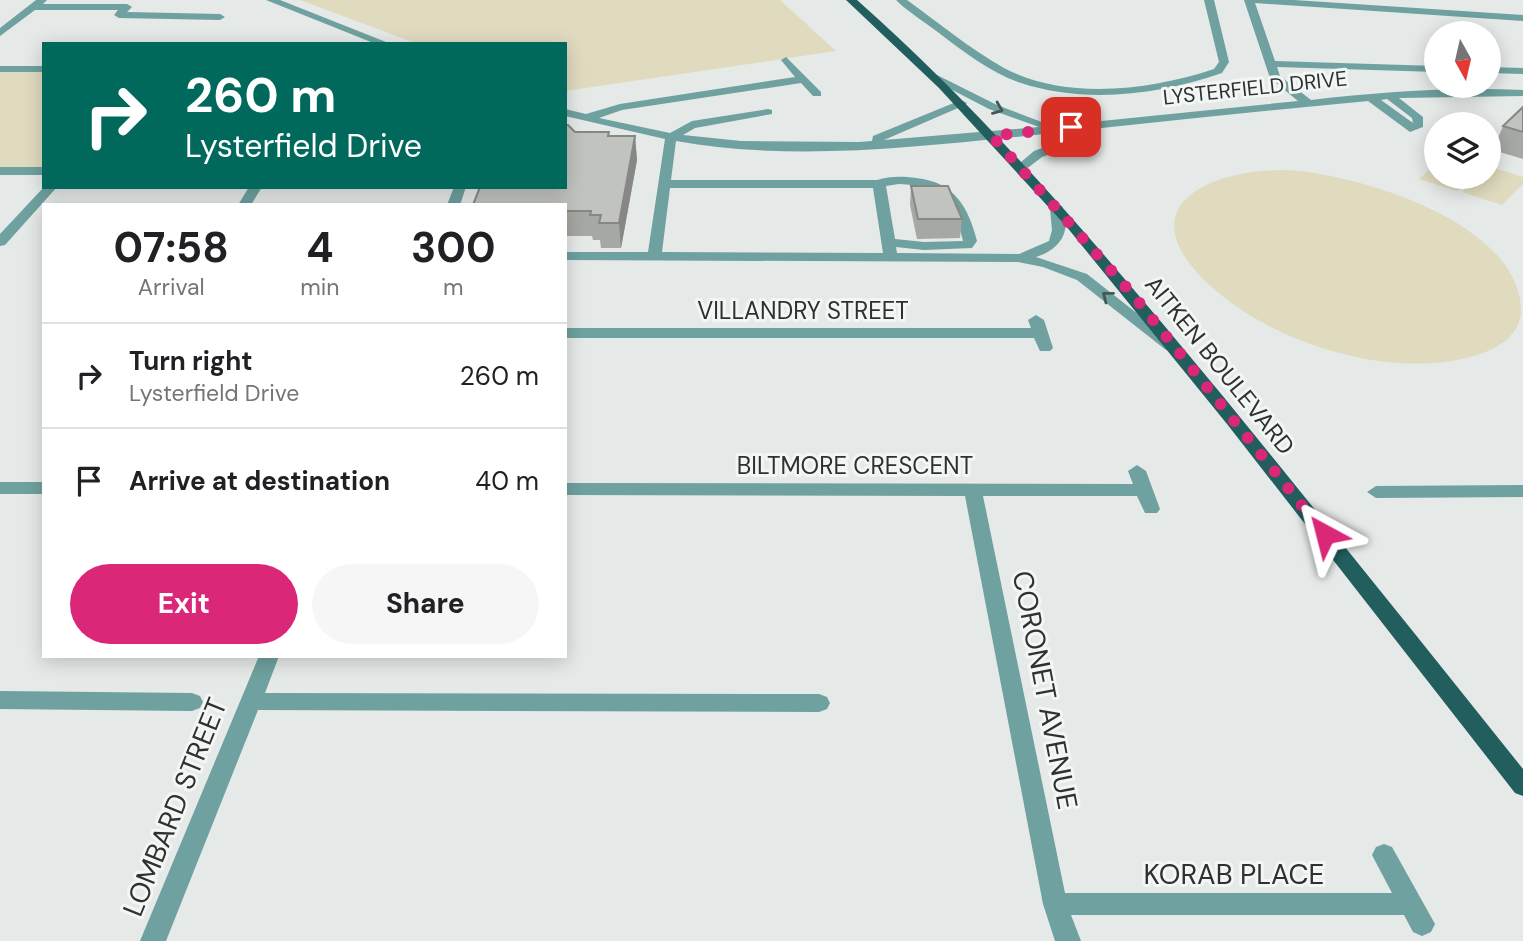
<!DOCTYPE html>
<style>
body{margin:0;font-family:"DM Sans",sans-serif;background:#f6f6f6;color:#202124;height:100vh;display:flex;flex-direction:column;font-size:26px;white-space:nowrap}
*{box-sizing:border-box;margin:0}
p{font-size:23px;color:#757577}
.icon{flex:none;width:38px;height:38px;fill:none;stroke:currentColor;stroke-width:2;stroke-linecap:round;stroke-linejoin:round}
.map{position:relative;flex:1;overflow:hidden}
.details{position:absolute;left:42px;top:203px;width:525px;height:455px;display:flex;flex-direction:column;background:#fff;border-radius:0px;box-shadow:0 4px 18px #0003}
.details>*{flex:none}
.top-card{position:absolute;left:42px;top:42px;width:525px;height:147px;border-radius:0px;box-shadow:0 4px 18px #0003;background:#00695c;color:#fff;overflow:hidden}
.needle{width:46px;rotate:172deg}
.buttons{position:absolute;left:1424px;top:21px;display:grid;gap:14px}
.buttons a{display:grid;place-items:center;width:77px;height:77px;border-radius:50%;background:#fff;box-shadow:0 4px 18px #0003;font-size:35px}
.pin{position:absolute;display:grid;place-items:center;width:60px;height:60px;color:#fff;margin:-30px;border-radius:14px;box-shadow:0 4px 10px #0006}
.me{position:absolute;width:77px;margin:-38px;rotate:322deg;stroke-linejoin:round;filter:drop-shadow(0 0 5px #0008)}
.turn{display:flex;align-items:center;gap:24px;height:147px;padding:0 28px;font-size:32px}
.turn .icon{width:91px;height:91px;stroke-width:2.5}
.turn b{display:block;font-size:49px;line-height:60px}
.eta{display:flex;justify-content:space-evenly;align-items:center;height:119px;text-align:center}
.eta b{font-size:42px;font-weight:700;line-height:49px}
.button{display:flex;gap:14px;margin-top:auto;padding:14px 28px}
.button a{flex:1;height:80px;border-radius:42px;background:#db2777;color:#fff;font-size:28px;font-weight:700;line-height:80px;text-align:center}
.button a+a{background:#f6f6f6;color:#202124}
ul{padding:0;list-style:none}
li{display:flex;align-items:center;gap:21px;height:105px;padding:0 28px;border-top:2px solid #e0e0e0}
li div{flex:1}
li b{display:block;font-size:26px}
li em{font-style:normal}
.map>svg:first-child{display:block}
</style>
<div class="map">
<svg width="1523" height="941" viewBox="0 0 1523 941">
<rect width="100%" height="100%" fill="#e5e9e7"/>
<g fill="#e0dbbf">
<polygon points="300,0 780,0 836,51 565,91 565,44 418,44"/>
<polygon points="0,70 44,71 44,167 0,167"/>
<polygon points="1437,163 1437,177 1473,177 1457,191 1419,179"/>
<polygon points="1489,166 1523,177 1523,184 1502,205 1462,192 1478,177 1489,177"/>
<path d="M1285,170C1355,173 1517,221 1521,308C1522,334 1499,348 1477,355C1396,381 1277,345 1214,289C1126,212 1200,170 1285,170Z"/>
</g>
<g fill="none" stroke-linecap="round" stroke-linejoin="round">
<g fill="#6ea19f" fill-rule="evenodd">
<polygon points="36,0 47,0 43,4 127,4 132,7 127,12 220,14 225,17 220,20 119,18 114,15 118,10 35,10 0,36 0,28"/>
<polygon points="266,0 280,0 391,44 376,44"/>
<path d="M896,0H907C939,23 970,49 1004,68C1066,101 1151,90 1214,69L1219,62L1204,0H1214L1229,62L1222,73C1159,95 1085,104 1021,83C991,73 964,52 939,33C925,22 908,12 896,0Z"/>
<path d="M1244,0H1294L1523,15V21L1255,3L1275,61L1437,66V72L1277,67L1280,76L1311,100C1381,92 1450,87 1523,90V96L1399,98L1423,117V127L1410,132L1368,101C1250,112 1133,125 1015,137C904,148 787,161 676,141L671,180H877C890,176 902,176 916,178C954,182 968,206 977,241L972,248L924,250L896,247L897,253L1019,254L1049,241L1052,230L1050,209L1057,205L1062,206C1072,231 1061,249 1036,257L1087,274L1176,344L1179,347L1176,350H1166L1077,280L1043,267L1018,262L565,260V252H648L665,139L565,116V109L586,114L620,104L795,77L781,60L786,57L821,92V96H813L801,83L622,110L599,118L670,133L692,121L768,109L772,110V114L695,128L683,135L741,141L859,142L872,141L873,136L961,100L967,103L965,105L884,140L1039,127L989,109L933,80V76L937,75L997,105L1052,126L1298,101L1270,78ZM1387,99L1412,118L1413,123L1381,100ZM899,184C942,186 954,200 963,241L924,242L895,239L886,186ZM670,188H873L883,253L662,252Z"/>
<rect x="0" y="66" width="44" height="6"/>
<polygon points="1489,67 1523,68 1523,74 1489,73"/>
<polygon points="1093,129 1099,133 1097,136 1042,157 1025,170 1015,167 1034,151"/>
<rect x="0" y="167" width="44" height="8"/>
<polygon points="44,187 57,187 5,245 0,246 0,234"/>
<polygon points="249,187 262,187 251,205 238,205"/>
<polygon points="454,187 466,187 460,205 447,205"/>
<polygon points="1036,315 1044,320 1053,348 1050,351 1040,351 1034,338 565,338 565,328 1031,328 1028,320"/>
<polygon points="1137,465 1146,471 1160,509 1157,513 1145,513 1137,496 983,496 1065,893 1392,893 1372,855 1376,847 1384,844 1392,847 1435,924 1431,932 1422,936 1413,932 1404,915 1071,915 1081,941 1055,941 1043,904 965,496 565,495 565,483 1133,484 1128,471"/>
<rect x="0" y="482" width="44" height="12"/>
<polygon points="1523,485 1523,497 1376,498 1367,492 1376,486"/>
<polygon points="259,656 279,656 265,693 819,694 827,697 830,703 827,709 819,712 258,710 166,941 140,941"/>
<polygon points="0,691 192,693 200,696 203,702 200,708 192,711 0,709"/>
</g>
<path fill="#225e5d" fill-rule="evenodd" d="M846,0H857C992,120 1107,256 1222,395C1323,519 1423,644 1523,769V796L1515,793L1227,424L1066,226L939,88Z"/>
</g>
<g fill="#a6a8a4">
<polygon points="1523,107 1523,159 1493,150 1503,126"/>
<polygon points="575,132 609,132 609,136 635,136 637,160 621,248 601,248 600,240 593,240 592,236 565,236 565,205"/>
<polygon points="911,186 962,219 960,238 917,239 910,205"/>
</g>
<polygon fill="#878886" points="635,136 637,160 621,248 619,223"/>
<g fill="#c1c3bf" stroke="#878886" stroke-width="2">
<polygon points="1523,107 1523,132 1503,126"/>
<polygon points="565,125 568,125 575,132 609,132 608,136 635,136 619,223 599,223 601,215 590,215 591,211 565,211 565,205 473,205 480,187 565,187"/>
<polygon points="911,186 948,186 962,219 918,219"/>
</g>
<defs><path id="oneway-chevron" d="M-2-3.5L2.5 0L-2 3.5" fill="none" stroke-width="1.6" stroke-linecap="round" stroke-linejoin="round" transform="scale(1.75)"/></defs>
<g stroke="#455856">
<use href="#oneway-chevron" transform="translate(998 109) rotate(22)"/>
<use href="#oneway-chevron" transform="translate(1107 296) rotate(-142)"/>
</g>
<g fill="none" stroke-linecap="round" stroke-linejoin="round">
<polyline stroke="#db2777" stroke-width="12" stroke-dasharray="0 21.6" points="1071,127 992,136 1133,295 1325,534"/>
</g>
<g text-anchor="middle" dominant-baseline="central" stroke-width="6" stroke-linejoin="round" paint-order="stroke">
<g font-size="21" fill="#2f302f" stroke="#f2f6f4">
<text transform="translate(1255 88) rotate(-6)">LYSTERFIELD DRIVE</text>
</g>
<g font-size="24" fill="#2f302f" stroke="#f2f6f4">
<text x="803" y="310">VILLANDRY STREET</text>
<text transform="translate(1220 365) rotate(51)">AITKEN BOULEVARD</text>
<text x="855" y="465">BILTMORE CRESCENT</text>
</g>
<g font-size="28" fill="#2f302f" stroke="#f2f6f4">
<text transform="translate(1045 690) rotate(79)">CORONET AVENUE</text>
<text transform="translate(175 807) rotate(-68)">LOMBARD STREET</text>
<text x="1234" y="874">KORAB PLACE</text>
</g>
</g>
</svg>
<div class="buttons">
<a><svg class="needle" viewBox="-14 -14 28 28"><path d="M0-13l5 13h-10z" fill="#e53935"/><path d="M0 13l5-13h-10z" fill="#757577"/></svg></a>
<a><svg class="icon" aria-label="layers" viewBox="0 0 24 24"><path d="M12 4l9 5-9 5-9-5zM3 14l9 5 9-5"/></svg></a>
</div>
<div class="pin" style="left:1071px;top:127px;background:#d93025"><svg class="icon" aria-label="arrive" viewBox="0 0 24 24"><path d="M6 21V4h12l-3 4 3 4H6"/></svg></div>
<svg class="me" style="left:1325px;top:534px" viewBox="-20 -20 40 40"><path d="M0-17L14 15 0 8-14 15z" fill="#db2777" stroke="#fff" stroke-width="4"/></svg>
<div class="top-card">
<div class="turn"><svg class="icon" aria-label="right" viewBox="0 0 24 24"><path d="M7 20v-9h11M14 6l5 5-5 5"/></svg><div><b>260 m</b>Lysterfield Drive</div></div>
</div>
<section class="details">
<div class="eta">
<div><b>07:58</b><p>Arrival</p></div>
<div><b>4</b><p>min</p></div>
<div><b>300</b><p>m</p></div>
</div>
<ul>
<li><svg class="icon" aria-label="right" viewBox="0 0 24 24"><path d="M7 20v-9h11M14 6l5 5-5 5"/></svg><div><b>Turn right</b><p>Lysterfield Drive</p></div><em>260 m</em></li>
<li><svg class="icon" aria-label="arrive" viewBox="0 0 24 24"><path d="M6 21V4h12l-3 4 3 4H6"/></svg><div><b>Arrive at destination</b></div><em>40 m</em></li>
</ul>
<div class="button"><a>Exit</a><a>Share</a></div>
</section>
</div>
